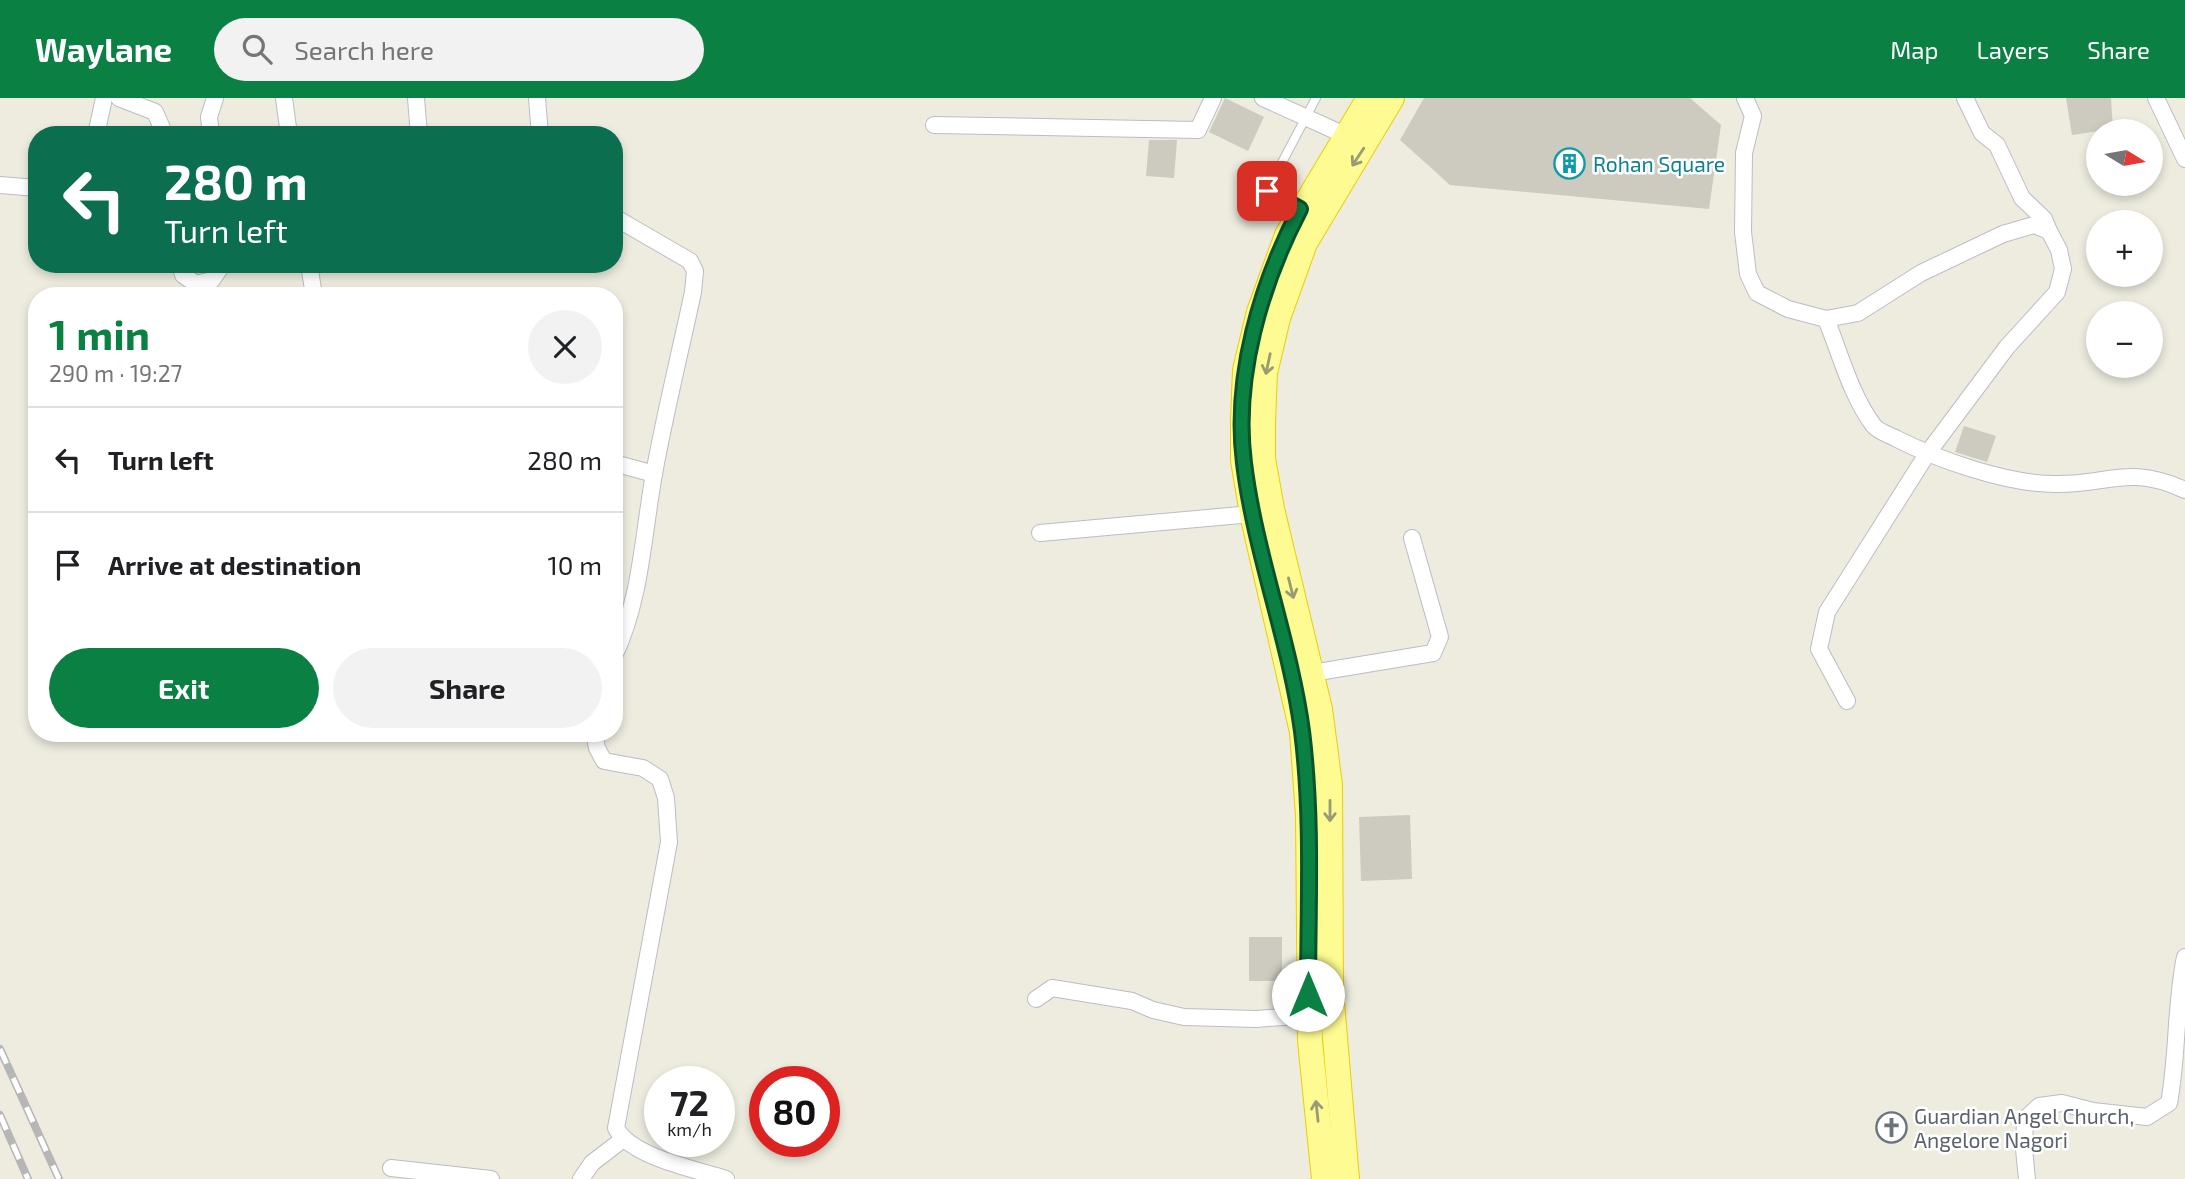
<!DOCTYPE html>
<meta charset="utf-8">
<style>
body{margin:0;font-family:"Exo 2",sans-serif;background:#f2f2f2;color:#202124;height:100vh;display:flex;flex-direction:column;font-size:26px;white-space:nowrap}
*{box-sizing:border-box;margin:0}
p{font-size:23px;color:#757577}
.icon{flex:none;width:38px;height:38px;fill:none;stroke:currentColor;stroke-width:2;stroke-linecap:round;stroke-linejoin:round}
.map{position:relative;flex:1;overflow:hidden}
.panel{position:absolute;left:28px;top:189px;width:595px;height:455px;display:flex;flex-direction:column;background:#fff;border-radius:28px;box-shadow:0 4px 10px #0003}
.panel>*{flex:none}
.top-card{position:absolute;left:28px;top:28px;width:595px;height:147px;border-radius:28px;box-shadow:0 4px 10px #0003;background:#0b6e4f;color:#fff;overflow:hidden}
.needle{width:46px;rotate:101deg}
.buttons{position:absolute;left:2086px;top:21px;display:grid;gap:14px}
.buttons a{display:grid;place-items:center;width:77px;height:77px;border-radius:50%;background:#fff;box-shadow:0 4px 10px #0003;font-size:35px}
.speed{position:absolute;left:644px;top:968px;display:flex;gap:14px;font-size:35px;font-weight:700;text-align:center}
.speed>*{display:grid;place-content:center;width:91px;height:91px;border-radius:50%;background:#fff;box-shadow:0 4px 10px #0003;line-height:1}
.speed small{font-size:18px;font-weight:400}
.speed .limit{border:10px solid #d22;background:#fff;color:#111}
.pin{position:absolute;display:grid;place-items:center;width:60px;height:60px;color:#fff;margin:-30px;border-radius:14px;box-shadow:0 4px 10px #0006}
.me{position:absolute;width:77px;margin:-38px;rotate:0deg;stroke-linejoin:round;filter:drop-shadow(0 0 5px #0008)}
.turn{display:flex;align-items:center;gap:24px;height:147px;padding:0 21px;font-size:32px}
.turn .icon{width:91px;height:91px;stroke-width:2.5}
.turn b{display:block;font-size:49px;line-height:60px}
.round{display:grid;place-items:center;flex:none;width:74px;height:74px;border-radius:37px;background:#f2f2f2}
.headline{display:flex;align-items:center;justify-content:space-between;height:119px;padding:0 21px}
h1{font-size:42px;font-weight:700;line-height:52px;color:#0b8043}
.action{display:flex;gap:14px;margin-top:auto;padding:14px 21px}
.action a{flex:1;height:80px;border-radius:42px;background:#0b8043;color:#fff;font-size:28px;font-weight:700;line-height:80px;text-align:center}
.action a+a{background:#f2f2f2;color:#202124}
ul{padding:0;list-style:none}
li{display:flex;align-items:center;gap:21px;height:105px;padding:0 21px;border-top:2px solid #e0e0e0}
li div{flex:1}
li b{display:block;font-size:26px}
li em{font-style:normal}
header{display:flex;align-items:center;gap:42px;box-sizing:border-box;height:98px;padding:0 35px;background:#0b8043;color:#fff}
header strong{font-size:33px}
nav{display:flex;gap:38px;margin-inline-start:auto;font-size:24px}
.search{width:490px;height:63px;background:#f2f2f2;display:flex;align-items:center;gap:18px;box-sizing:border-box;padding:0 24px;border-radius:38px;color:#757577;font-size:26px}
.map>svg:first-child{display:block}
</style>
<header>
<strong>Waylane</strong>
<div class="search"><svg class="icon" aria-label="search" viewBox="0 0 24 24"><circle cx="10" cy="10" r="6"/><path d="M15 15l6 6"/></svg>Search here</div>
<nav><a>Map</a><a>Layers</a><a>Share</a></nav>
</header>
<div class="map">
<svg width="2185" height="1081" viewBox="0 0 2185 1081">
<rect width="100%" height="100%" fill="#edecdf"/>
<g fill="#cdcbc0">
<polygon points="1225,0 1264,19 1248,53 1209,34"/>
<polygon points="1424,0 1690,0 1721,27 1709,111 1450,87 1400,42"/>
<polygon points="2066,0 2111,0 2113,31 2072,37"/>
<polygon points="1149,42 1177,42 1174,80 1146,78"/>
<polygon points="1964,328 1996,338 1987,364 1955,354"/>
<polygon points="1410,717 1412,781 1361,783 1359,719"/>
<rect x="1249" y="839" width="33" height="44"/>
</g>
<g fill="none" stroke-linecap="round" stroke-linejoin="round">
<defs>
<polyline id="service" points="1299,110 1267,93 1316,0"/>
<g id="minor">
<polyline points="119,0 155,14 165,37"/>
<polyline points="284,0 289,37"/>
<polyline points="416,0 419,37"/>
<polyline points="537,0 540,37"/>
<polyline points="1263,0 1347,38"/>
<polyline points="1745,0 1753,18 1744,55 1743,134 1748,176 1757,195 1788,211 1826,221 1858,215 1921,175 2003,136 2034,127 2049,133 2059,152 2063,171 2057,194 2007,249 1927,356 1827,514 1819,551 1847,603"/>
<polyline points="1965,0 1982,35 1997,47 2022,100 2044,121 2049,133"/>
<polyline points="2156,0 2185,61"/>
<polyline points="934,27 1198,32 1213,0"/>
<polyline points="96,37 104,0"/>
<polyline points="211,37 209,19 215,0"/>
<polyline points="0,87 37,90"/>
<path d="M614,119L690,163L695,173L693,194C680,255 665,315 654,376C643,437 641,502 614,558"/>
<polyline points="180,166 183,177 196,186 212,182 223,166"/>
<polyline points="309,166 314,198"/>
<path d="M1826,221C1840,255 1851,298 1874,328C1879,334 1890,337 1897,341C1939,362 2007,386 2055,386C2109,387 2128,366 2185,392"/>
<polyline points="614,365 654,376"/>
<polyline points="1040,435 1252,416"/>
<polyline points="1312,575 1433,555 1440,539 1412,440"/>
<path d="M594,635L597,650L604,663L643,670L660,681L666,700L669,744L616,1030C631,1059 695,1071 726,1081"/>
<polyline points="1036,901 1052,890 1132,903 1153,912 1184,919 1256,921 1309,917"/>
<polyline points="391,1070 491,1081"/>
<polyline points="581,1081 592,1065 622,1042"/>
<path d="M2027,1081L2024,1051L2025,1021L2039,1008L2062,1005L2093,1013L2147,1019L2169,1005C2178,957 2175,907 2185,859"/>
</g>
<g id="trunk">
<polyline points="1324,1081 1310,943 1308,717 1302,634 1252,416 1243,362 1243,323 1245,272 1259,214 1287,137 1369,0"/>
<polyline points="1347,1081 1331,893 1330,687 1320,611 1272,411 1263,361 1263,323 1265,275 1278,220 1305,145 1392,0"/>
</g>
</defs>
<use href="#service" stroke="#bcbdc4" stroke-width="10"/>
<use href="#minor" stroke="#bcbdc4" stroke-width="18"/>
<use href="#trunk" stroke="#ecce00" stroke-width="26"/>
<use href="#service" stroke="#fff" stroke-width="8"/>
<use href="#minor" stroke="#fff" stroke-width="16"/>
<use href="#trunk" stroke="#fefb93" stroke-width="24"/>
<defs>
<g id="rail">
<polyline points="0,951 59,1081"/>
<polyline points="0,1017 28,1081"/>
</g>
</defs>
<use href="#rail" stroke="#b5b6b6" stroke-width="8"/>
<use href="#rail" stroke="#fff" stroke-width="5" stroke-dasharray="16" stroke-linecap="butt"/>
</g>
<defs><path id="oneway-shaft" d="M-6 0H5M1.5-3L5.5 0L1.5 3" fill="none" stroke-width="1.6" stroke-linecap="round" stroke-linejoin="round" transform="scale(1.75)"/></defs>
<g stroke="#9a9a76">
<use href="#oneway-shaft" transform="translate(1358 59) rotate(123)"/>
<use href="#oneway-shaft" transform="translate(1268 266) rotate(102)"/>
<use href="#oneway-shaft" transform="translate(1291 490) rotate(76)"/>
<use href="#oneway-shaft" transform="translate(1330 713) rotate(90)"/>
<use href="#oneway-shaft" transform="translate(1317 1013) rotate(-96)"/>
</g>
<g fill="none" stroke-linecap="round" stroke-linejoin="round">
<defs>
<path id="route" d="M1267,93L1300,111C1261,186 1233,279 1244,365C1255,456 1290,543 1302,633C1313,720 1308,810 1308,897"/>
</defs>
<use href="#route" stroke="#07532c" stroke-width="18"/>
<use href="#route" stroke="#0b8043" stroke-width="12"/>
</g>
<defs>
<symbol id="building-ring" viewBox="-11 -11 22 22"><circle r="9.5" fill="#fff" stroke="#0f9aa8" stroke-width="1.5"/><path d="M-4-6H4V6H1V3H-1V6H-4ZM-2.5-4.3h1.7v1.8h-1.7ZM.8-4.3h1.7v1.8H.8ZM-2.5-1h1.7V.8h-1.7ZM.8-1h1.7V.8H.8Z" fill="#0f9aa8"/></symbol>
<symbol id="church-ring" viewBox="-11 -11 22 22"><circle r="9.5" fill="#fff" stroke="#6b7280" stroke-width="1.5"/><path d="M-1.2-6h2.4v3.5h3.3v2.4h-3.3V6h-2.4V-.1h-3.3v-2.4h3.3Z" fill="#6b7280"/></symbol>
</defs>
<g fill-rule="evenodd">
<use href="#building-ring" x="1552" y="48" width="35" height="35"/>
<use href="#church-ring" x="1874" y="1012" width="35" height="35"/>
</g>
<g text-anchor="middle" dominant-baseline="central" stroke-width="5" stroke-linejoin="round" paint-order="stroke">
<g font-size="21" fill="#0d838f" stroke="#fff" text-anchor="start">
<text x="1593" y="65">Rohan Square</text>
</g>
<g font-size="21" fill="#5b616d" stroke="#fff" text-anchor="start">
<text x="1914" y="1017">Guardian Angel Church,<tspan x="1914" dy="24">Angelore Nagori</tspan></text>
</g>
</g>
</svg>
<div class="buttons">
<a><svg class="needle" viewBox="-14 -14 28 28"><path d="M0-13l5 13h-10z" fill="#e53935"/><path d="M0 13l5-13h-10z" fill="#757577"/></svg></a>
<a>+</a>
<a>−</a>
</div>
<div class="speed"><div>72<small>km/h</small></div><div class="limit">80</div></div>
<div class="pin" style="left:1267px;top:93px;background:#d93025"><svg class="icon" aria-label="arrive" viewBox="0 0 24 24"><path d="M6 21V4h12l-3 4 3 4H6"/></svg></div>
<svg class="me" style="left:1308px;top:897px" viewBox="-20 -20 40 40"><circle r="19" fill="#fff"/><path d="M0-13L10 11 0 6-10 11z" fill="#0b8043"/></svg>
<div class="top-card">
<div class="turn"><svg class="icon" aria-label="left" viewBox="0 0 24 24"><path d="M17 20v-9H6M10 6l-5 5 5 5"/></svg><div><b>280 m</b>Turn left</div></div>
</div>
<section class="panel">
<div class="headline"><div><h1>1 min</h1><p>290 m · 19:27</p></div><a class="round"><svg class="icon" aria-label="close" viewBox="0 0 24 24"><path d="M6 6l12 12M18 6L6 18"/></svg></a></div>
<ul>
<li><svg class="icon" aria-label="left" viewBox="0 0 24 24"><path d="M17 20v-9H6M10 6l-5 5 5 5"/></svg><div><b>Turn left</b></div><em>280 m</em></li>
<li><svg class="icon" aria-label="arrive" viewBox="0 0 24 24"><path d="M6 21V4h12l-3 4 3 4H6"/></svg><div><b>Arrive at destination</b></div><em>10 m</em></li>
</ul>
<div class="action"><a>Exit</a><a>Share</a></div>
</section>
</div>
